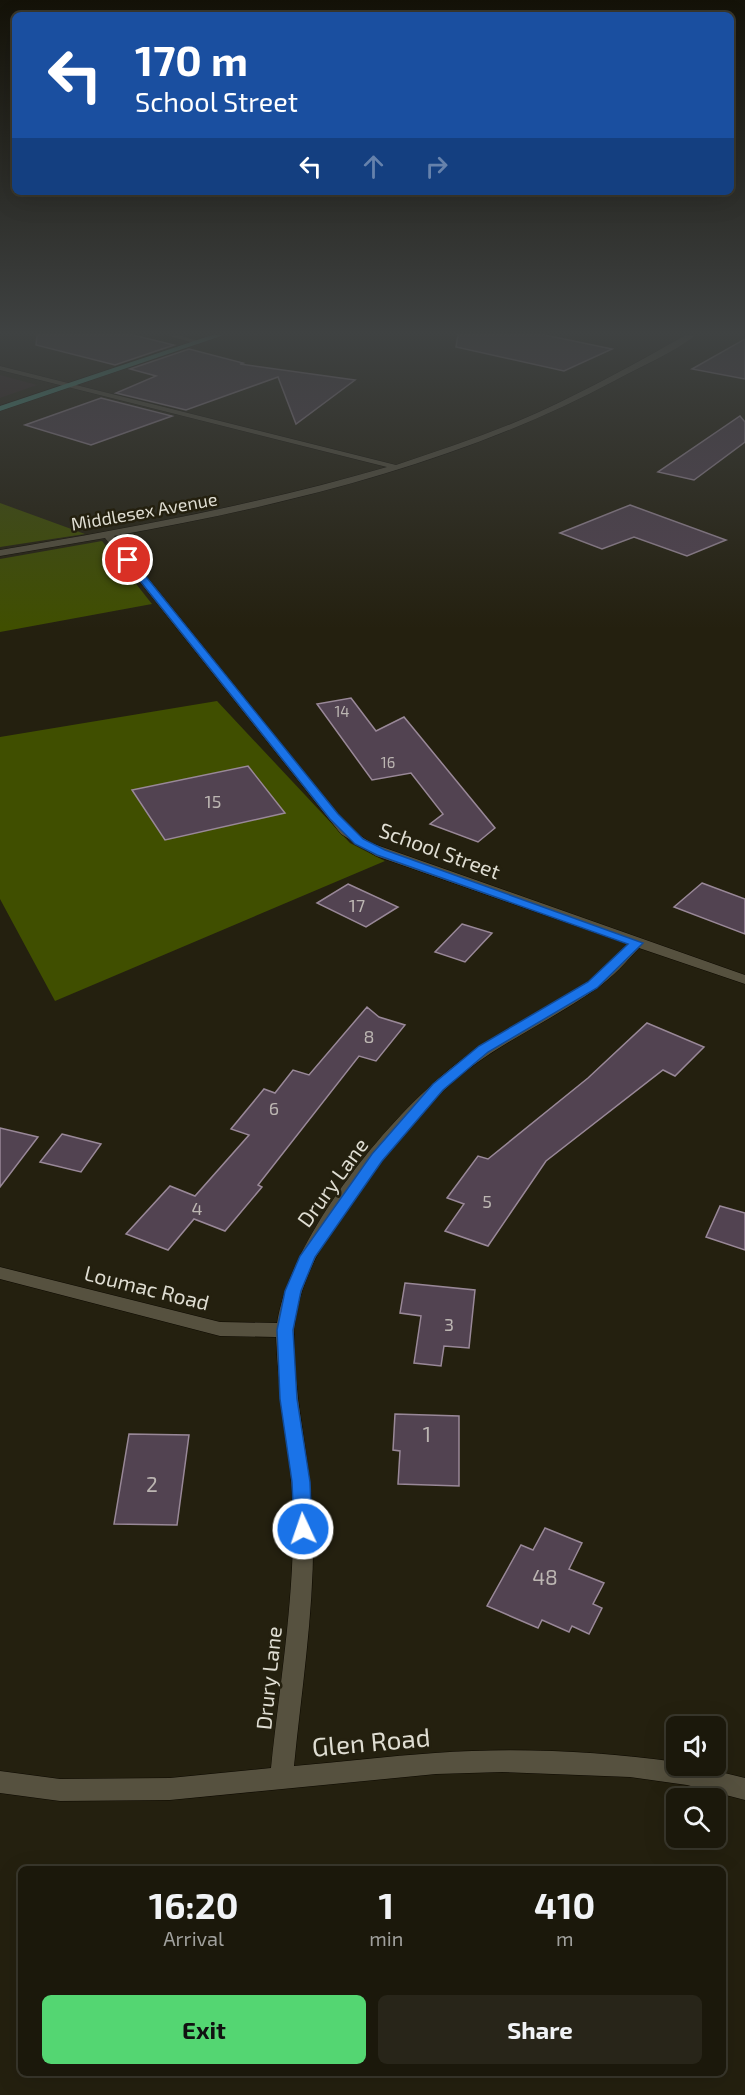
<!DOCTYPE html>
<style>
body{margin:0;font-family:"Exo 2",sans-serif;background:#282519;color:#f1f3f6;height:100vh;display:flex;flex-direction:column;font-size:22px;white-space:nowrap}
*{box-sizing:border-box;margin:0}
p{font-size:20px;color:#a0a09d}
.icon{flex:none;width:33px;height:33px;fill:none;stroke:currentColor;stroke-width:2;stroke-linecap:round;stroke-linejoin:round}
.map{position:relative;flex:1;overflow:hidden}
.side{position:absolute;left:18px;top:1866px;width:708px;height:210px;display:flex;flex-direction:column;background:#1b180b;border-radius:9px;box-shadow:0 6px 24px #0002,0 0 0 2px #39372c}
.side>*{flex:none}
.guide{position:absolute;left:12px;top:12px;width:722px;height:183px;border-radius:9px;box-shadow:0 6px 24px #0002,0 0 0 2px #39372c;background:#1a4fa0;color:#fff;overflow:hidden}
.fabs{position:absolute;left:666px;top:1716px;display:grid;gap:12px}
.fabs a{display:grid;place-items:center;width:60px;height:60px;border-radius:9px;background:#1b180b;box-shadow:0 6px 24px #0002,0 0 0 2px #39372c;font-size:30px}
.pin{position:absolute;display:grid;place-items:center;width:51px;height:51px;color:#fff;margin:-26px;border:3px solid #fff;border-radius:50%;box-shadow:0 2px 6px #0007}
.me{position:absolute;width:66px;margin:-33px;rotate:357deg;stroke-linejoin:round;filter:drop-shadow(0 0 4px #0008)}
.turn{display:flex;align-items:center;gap:21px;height:126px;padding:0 24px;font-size:27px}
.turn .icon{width:78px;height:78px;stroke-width:2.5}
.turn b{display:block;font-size:42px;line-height:51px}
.lanes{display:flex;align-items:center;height:57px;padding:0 24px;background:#0003;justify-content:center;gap:30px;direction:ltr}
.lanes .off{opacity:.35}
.eta{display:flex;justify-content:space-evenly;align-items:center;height:102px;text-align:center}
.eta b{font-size:36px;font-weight:700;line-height:42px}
.action{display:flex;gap:12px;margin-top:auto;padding:12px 24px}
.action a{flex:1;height:69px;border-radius:9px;background:#54d672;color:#111;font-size:24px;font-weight:700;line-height:69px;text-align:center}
.action a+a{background:#282519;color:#f1f3f6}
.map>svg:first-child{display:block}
</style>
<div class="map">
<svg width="745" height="2095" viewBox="0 0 745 2095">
<rect width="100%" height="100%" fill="#24200f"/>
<polygon fill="#342120" points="0,375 37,385 0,398"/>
<g fill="#404f00">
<polygon points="0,503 85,534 0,547"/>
<polygon points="102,541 152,604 0,632 0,559"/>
<polygon points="217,701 350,843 385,861 55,1001 0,899 0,737"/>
</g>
<g fill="#524351" stroke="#998898" stroke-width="1.5">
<polygon points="37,335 133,335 174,345 115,365 36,345"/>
<polygon points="458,335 545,335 612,349 564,371 456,347"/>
<polygon points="745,339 745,379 692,369"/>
<polygon points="189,349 243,363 240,364 355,380 296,424 278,377 186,410 116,393 156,376 130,369"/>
<polygon points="101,398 172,416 91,445 25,425"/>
<polygon points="740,416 745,422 745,442 694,480 658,472"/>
<polygon points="630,505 726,540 687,556 634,537 602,549 560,533"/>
<polygon points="351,698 376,731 404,717 495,828 478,842 430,824 443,814 411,773 372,780 317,704"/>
<polygon points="248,766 285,813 165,840 132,790"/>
<polygon points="702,883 745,899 745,934 674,907"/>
<polygon points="348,884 398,907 366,927 317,903"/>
<polygon points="462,924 492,933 465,962 435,952"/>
<polygon points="367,1007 379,1017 405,1025 376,1061 359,1056 258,1185 262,1187 225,1231 194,1219 168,1250 126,1234 170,1186 195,1196 249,1135 231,1129 264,1089 275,1093 293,1070 309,1075"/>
<polygon points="647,1023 704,1047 675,1076 663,1070 546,1161 488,1246 445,1231 464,1204 447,1198 478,1156 488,1159 588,1078"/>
<polygon points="0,1128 38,1137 0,1187"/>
<polygon points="62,1134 101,1144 81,1172 40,1162"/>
<polygon points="720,1206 745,1213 745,1250 706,1237"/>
<polygon points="405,1283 475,1290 469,1348 444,1346 441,1366 414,1363 421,1316 400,1313"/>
<polygon points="395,1414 459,1416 459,1486 398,1484 400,1451 393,1450"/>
<polygon points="129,1434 189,1435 177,1525 114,1524"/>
<polygon points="545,1528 582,1543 569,1569 604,1583 593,1604 602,1608 589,1634 572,1626 569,1632 542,1620 538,1628 487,1606 521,1545 533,1550"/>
</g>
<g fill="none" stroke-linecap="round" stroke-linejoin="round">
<defs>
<g id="minor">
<polygon points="165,335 179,335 202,342 198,344"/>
<path d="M686,335H696C673,353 642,366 616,380C461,463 287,505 114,536L349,828L371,843L745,975V984L639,948C626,962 613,977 597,988C546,1025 485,1048 440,1094C386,1150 295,1254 294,1335C293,1398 311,1461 313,1524C315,1605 302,1686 294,1766C341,1762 388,1756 435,1753C514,1747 598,1751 676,1762V1766H696L745,1778V1800L687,1785L630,1777L502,1772L436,1774L170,1800L60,1801L0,1793V1771L60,1779L170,1778L271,1768C280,1682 295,1596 293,1509C291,1451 278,1394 276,1337L220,1336L0,1279V1267L220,1322L277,1323C291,1235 395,1107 467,1056C505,1028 550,1009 588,982C603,971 615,957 628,944L376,856L341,834L105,538L0,556V550C131,528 260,504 387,467L0,370V366L396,465C444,449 492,433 539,412C589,389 638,362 686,335Z"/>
</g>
<polygon id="major" points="212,335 224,335 0,411 0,406"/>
</defs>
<use href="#minor" stroke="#0d0900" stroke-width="1"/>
<use href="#major" stroke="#0d0900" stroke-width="1"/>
<use href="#minor" fill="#56513f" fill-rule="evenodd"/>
<use href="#major" fill="#47a08b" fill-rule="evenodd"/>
</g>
<linearGradient id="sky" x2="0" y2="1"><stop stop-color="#141208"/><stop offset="0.53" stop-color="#3f4242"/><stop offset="1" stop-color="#3f4242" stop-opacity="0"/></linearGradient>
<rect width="745" height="629" fill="url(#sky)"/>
<polygon fill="#1a73e8" stroke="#114b97" stroke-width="1.5" points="125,558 131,558 338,814 363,839 385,850 643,943 597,988 488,1052 443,1090 382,1161 315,1257 301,1291 293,1330 297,1399 310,1482 312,1529 310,1535 303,1537 297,1535 294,1529 292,1482 280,1399 277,1330 285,1291 300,1256 372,1154 433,1084 479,1046 588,982 628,944 377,855 355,844 330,819 125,562"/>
<g text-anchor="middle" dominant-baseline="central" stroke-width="5" stroke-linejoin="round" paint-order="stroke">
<g font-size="15" fill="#bcb6b2">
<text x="342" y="711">14</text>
<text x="388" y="762">16</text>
</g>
<g font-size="18" fill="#dfddd2" stroke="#24200f">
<text transform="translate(144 511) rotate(-10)">Middlesex Avenue</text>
</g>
<g font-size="18" fill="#bcb6b2">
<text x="213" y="801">15</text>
<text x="357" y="905">17</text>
<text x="369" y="1036">8</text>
<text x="274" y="1108">6</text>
<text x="487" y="1201">5</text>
<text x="197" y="1208">4</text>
<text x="449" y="1324">3</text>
</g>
<g font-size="21" fill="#dfddd2" stroke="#24200f">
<text transform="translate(440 850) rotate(20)">School Street</text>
<text transform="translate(332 1182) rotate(-54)">Drury Lane</text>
<text transform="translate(147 1287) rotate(14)">Loumac Road</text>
<text transform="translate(268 1678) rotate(-84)">Drury Lane</text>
</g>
<g font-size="21" fill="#bcb6b2">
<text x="427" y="1433">1</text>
<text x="152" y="1483">2</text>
<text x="545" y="1576">48</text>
</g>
<g font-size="26" fill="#dfddd2" stroke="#24200f">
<text transform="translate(371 1741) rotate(-5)">Glen Road</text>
</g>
</g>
</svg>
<div class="fabs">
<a><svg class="icon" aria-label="sound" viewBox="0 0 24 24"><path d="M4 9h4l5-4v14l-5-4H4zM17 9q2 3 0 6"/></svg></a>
<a><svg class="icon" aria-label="search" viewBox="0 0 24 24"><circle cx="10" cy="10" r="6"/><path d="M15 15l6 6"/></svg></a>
</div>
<div class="pin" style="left:128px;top:560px;background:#d93025"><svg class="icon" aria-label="arrive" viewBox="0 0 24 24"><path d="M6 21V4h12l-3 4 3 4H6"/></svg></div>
<svg class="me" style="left:303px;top:1529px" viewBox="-20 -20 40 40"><circle r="17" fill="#1a73e8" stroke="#fff" stroke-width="3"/><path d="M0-11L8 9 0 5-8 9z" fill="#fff"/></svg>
<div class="guide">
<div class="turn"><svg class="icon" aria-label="left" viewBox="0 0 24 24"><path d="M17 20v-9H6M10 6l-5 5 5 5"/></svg><div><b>170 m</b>School Street</div></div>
<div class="lanes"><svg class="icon" aria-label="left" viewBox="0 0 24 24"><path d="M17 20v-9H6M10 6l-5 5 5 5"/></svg><svg class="icon off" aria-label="ahead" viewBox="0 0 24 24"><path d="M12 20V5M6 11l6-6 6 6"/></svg><svg class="icon off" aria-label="right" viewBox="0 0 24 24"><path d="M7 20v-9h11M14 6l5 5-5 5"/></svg></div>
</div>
<section class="side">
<div class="eta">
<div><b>16:20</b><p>Arrival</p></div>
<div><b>1</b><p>min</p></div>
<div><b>410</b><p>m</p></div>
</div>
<div class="action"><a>Exit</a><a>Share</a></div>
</section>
</div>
